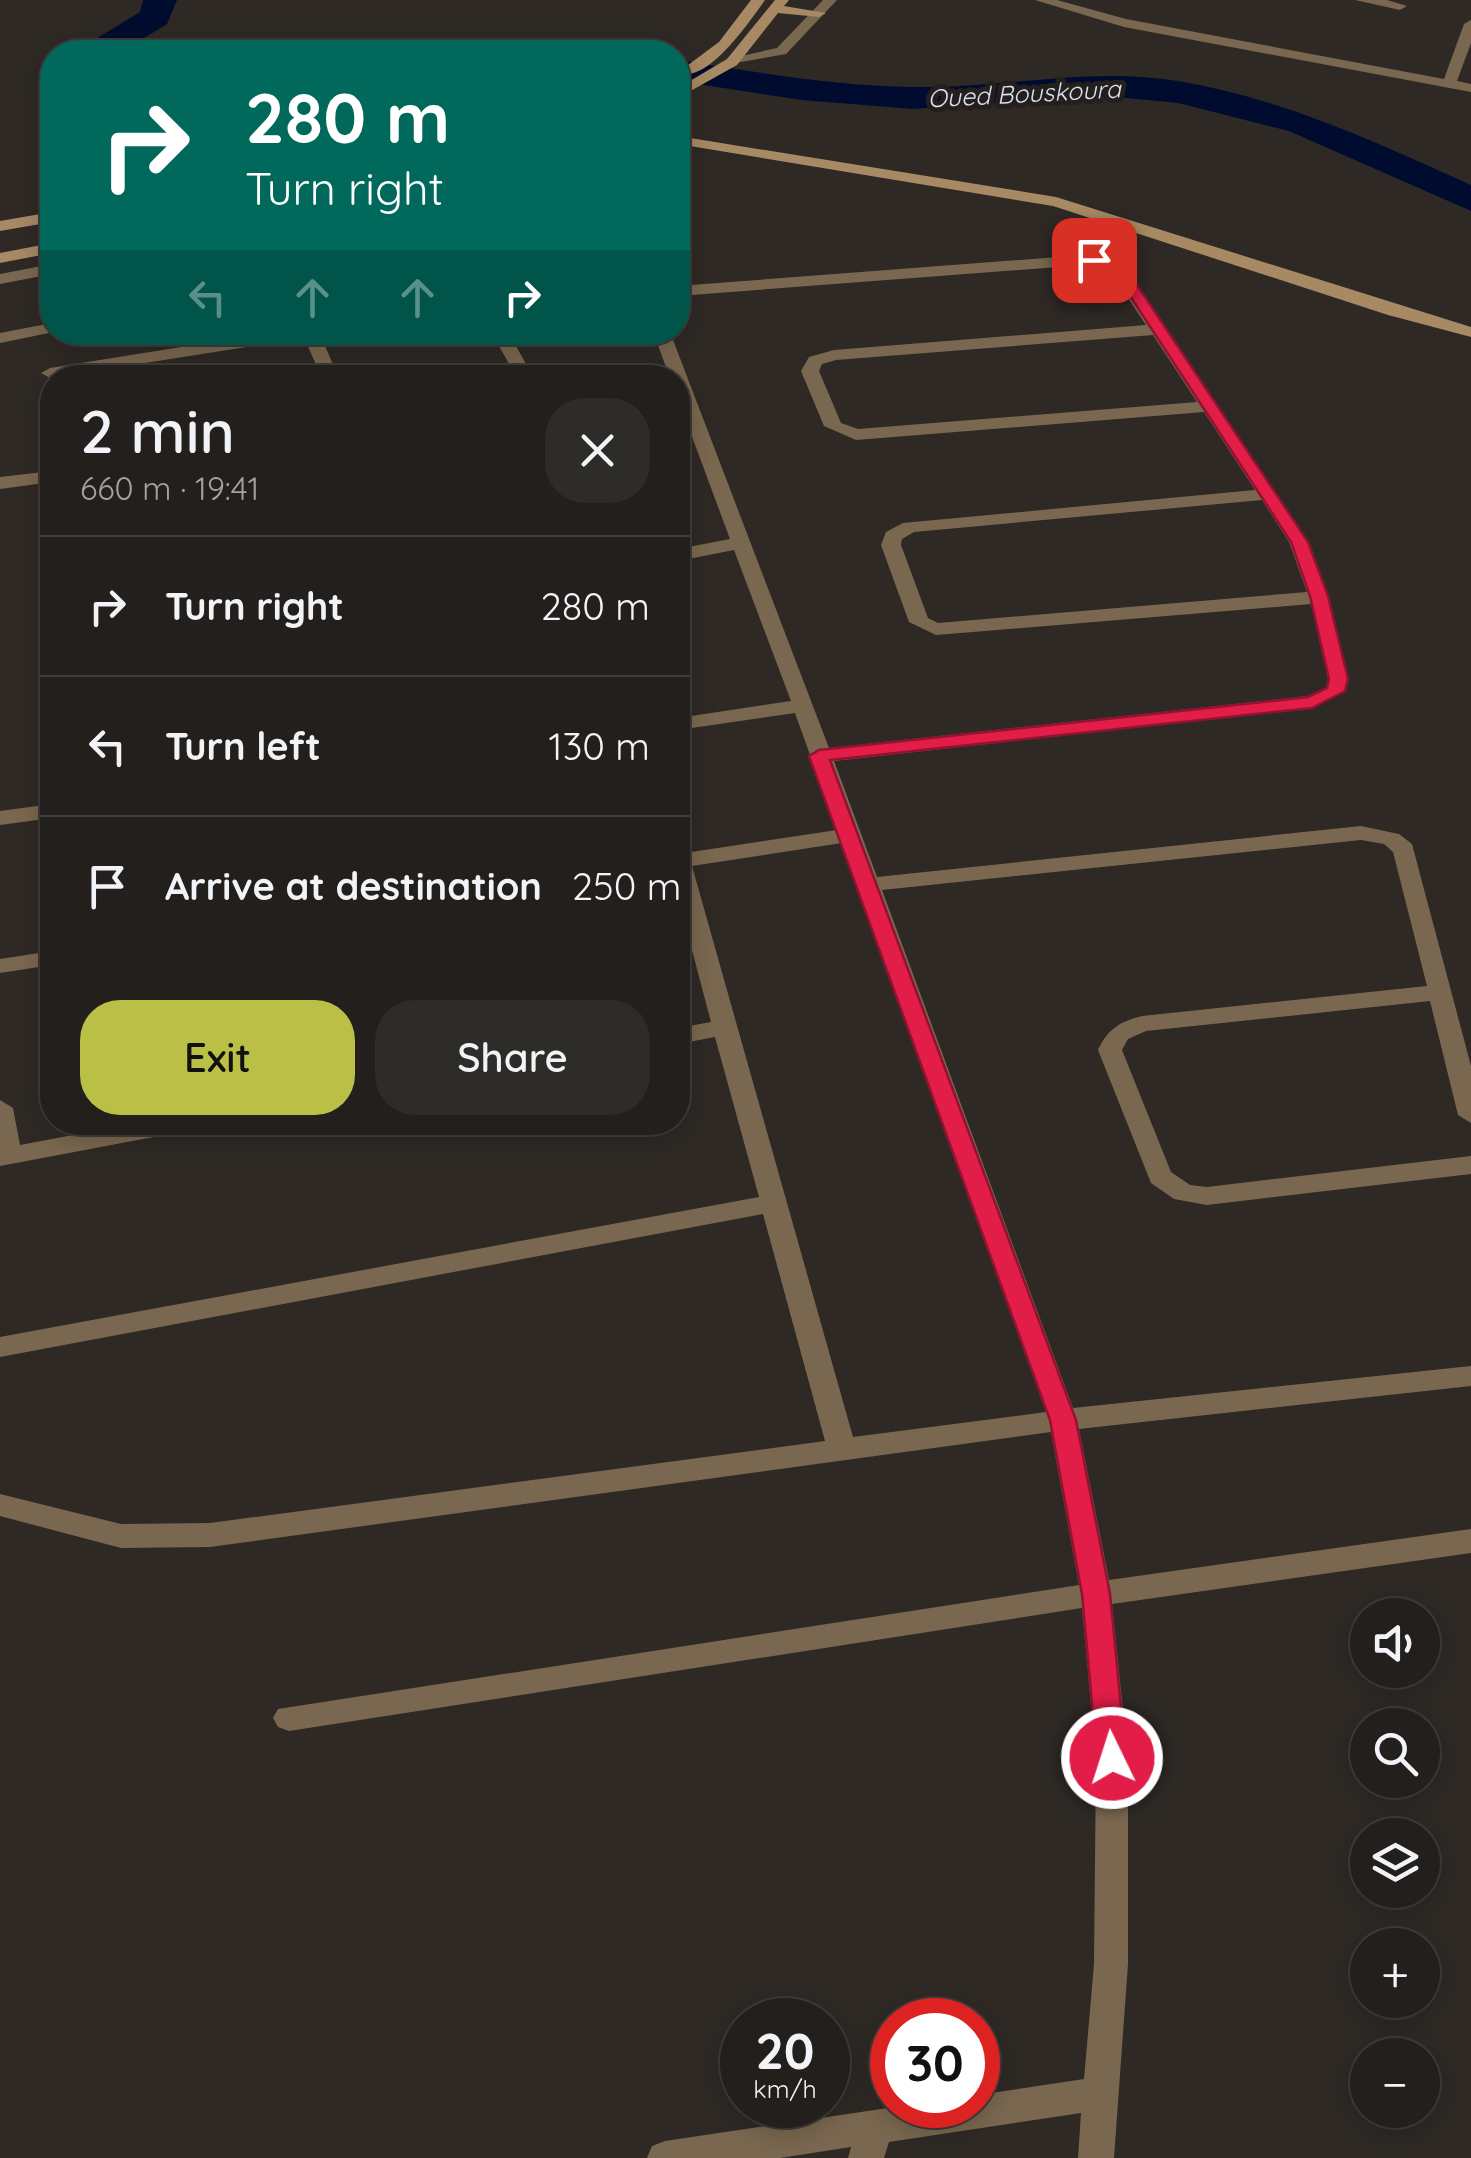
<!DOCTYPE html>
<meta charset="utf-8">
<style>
body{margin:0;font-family:Quicksand,sans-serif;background:#2e2c29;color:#f1f3f6;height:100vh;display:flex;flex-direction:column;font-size:38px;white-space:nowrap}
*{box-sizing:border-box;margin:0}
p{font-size:32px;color:#a2a2a3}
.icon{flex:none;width:55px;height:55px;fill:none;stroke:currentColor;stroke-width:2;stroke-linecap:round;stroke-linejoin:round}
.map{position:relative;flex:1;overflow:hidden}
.sheet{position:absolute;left:40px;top:365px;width:650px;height:770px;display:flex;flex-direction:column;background:#221f1c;border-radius:40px;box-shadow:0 5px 25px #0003,0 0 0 2px #3f3d3b}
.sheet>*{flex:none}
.hud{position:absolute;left:40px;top:40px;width:650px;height:305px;border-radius:40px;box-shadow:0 5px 25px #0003,0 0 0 2px #3f3d3b;background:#00695c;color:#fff;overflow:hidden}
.tools{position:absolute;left:1350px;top:1598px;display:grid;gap:20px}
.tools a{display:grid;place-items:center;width:90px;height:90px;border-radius:50%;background:#221f1c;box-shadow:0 5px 25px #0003,0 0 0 2px #3f3d3b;font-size:50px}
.speed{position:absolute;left:720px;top:1998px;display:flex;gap:20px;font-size:50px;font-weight:700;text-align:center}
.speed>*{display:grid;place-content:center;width:130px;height:130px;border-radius:50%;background:#221f1c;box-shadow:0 5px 25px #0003,0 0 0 2px #3f3d3b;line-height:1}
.speed small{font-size:25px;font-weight:400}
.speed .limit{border:15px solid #d22;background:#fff;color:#111}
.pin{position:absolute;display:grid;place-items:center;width:85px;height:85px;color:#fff;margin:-42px;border-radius:20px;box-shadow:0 5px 15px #0006}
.me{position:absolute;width:110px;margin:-55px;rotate:356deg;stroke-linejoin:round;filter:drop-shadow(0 0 8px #0008)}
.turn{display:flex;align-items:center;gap:35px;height:210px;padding:0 40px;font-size:45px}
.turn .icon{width:130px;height:130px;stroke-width:2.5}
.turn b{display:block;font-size:70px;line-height:85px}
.lanes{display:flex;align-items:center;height:95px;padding:0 40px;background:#0003;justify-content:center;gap:50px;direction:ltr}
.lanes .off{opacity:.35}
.round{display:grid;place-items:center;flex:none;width:105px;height:105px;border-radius:40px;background:#2e2c29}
.summary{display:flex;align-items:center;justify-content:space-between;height:170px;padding:0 40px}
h1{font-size:60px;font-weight:600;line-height:75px}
.button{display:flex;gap:20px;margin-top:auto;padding:20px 40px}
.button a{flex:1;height:115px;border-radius:40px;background:#bac045;color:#111;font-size:40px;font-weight:600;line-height:115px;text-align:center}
.button a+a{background:#2e2c29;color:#f1f3f6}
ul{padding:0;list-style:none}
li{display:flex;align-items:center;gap:30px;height:140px;padding:0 40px;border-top:2px solid #3f3d3b}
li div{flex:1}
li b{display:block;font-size:38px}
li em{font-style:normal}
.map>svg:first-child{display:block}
</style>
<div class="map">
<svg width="1471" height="2158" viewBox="0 0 1471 2158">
<rect width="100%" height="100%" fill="#2e2925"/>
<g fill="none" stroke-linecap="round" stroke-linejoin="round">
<g fill="#000c2f" fill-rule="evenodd">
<polygon points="143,0 177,0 167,24 121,52 81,52 86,45 140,12"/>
<polygon points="504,42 562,45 567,52 487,52 492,45"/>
<path d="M678,60C755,72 834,86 912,87C1002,89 1088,66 1178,81C1284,99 1373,141 1471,185V211L1289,131L1178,103L1094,95L914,109L801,100L678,81Z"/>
</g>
<g fill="#7a674f" fill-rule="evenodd">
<polygon points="823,0 837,0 786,54 735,63 728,59 777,48"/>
<polygon points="1035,0 1057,0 1126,19 1444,79 1464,24 1471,20 1471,43 1457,81 1471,84 1471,92 1124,27"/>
<polygon points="1355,0 1387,0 1407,6 1400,10"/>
<path d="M1085,255L1122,264L1309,542L1329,597L1348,679L1346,691L1312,708L834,761L877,877L1361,826L1399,834L1412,844L1471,1066V1123L1458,1115L1430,1001L1146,1031L1128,1039L1122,1050L1171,1172L1190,1185L1207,1187L1471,1156V1174L1207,1205L1174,1199L1151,1183L1098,1050C1108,1029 1119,1022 1142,1016L1427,986L1393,852L1384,844L1361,840L882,890L1073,1408L1471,1366V1386L1079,1429L1109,1580L1471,1529V1553L1112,1604L1128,1758V1964L1114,2158H1078L1081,2113L889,2142L884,2158H848L851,2147L780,2158H647L652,2146L665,2141L908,2105H978V2095L1084,2079L1094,1964L1096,1758L1082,1608L289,1731L278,1727L273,1718L278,1709L1079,1585L1051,1432L210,1547L121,1548L0,1516V1494L121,1524L210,1523L825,1441L763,1214L0,1357V1337L759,1197L715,1037L678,1044V1028L711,1022L678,897V854L837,830L795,713L678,730V718L791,701L734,550L678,561V549L730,539L678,399V378H670L653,332H670L829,748L1308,696L1326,688L1328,679L1311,604L936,635L909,622L881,545L886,532L903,523L1255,490L1204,412L856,440L824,426L801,371L809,357L834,350L1146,325L1110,271L1085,265L678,296V286ZM1153,335L1197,402L858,429L841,423L819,371L822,364L836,360ZM1262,500L1289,542L1307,592L938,623L928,618L901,545L902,539L914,532ZM842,843L856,885L1046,1412L853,1437L692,866Z"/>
<polygon points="52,264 52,274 0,284 0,274"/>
<polygon points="52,323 54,332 0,343 0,333"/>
<polygon points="274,332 319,332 339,378 322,378 304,338 50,378 41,373 50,368"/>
<polygon points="491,332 508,332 534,378 517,378"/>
<polygon points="52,471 52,482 0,489 0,477"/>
<polygon points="52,804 52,818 0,825 0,811"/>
<polygon points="52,951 52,965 0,973 0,959"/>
<polygon points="0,1100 13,1108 20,1145 142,1122 203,1122 191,1130 0,1166"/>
</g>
<g fill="#a78963" fill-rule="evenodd">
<path d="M751,0H765C749,22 713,76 684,74V68L719,42Z"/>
<polygon points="775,0 789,0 784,6 826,13 819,17 778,13 737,65 678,98 678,88 727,59"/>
<polygon points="678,136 1056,197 1471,327 1471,337 1388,315 1053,206 678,144"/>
<polygon points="52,212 52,222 0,231 0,221"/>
<polygon points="52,243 52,253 0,263 0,253"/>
</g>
</g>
<polygon fill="#e11d48" stroke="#92132f" stroke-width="2.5" points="1094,256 1125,267 1308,542 1328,596 1348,679 1345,691 1312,708 830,760 1076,1420 1110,1594 1126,1758 1122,1766 1112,1770 1101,1766 1097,1758 1082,1594 1050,1420 809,756 819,750 1308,697 1327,688 1329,679 1310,596 1291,542 1115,273 1087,260"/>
<g text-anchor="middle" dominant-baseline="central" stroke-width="10" stroke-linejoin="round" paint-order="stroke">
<g font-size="25" font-style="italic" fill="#d6e1f1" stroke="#241f1c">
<text transform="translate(1024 93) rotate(-3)">Oued Bouskoura</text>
</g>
</g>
</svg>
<div class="tools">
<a><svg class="icon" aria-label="sound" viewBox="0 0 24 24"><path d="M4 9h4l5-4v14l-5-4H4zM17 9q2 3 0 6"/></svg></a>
<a><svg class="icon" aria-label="search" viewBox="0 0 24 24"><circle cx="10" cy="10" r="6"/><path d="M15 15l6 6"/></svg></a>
<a><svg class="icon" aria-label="layers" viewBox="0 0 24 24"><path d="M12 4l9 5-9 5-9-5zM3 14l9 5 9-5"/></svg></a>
<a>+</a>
<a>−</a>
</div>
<div class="speed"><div>20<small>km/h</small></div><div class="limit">30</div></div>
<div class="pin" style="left:1094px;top:260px;background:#d93025"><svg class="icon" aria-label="arrive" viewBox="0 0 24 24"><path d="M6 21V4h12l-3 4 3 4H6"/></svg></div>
<svg class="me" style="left:1112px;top:1758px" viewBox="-20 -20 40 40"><circle r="17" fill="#e11d48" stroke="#fff" stroke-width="3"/><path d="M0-11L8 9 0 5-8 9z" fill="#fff"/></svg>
<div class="hud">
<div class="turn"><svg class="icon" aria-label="right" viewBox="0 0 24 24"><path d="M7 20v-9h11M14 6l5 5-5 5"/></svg><div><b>280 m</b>Turn right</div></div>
<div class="lanes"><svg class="icon off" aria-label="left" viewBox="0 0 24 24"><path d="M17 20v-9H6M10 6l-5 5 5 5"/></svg><svg class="icon off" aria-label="ahead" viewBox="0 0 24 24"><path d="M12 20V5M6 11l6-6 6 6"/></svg><svg class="icon off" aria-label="ahead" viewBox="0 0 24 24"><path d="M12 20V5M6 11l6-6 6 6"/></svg><svg class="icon" aria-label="right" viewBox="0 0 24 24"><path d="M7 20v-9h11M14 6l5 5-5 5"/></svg></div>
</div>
<section class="sheet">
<div class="summary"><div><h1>2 min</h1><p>660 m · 19:41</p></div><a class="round"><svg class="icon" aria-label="close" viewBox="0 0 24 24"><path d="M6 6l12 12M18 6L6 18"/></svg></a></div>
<ul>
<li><svg class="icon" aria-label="right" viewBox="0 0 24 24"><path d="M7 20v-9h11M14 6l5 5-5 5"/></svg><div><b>Turn right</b></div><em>280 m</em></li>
<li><svg class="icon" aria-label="left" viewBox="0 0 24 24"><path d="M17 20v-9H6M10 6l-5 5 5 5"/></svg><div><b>Turn left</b></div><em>130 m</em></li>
<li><svg class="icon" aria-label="arrive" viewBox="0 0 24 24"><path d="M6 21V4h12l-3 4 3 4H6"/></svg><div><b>Arrive at destination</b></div><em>250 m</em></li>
</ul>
<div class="button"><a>Exit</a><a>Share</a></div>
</section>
</div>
